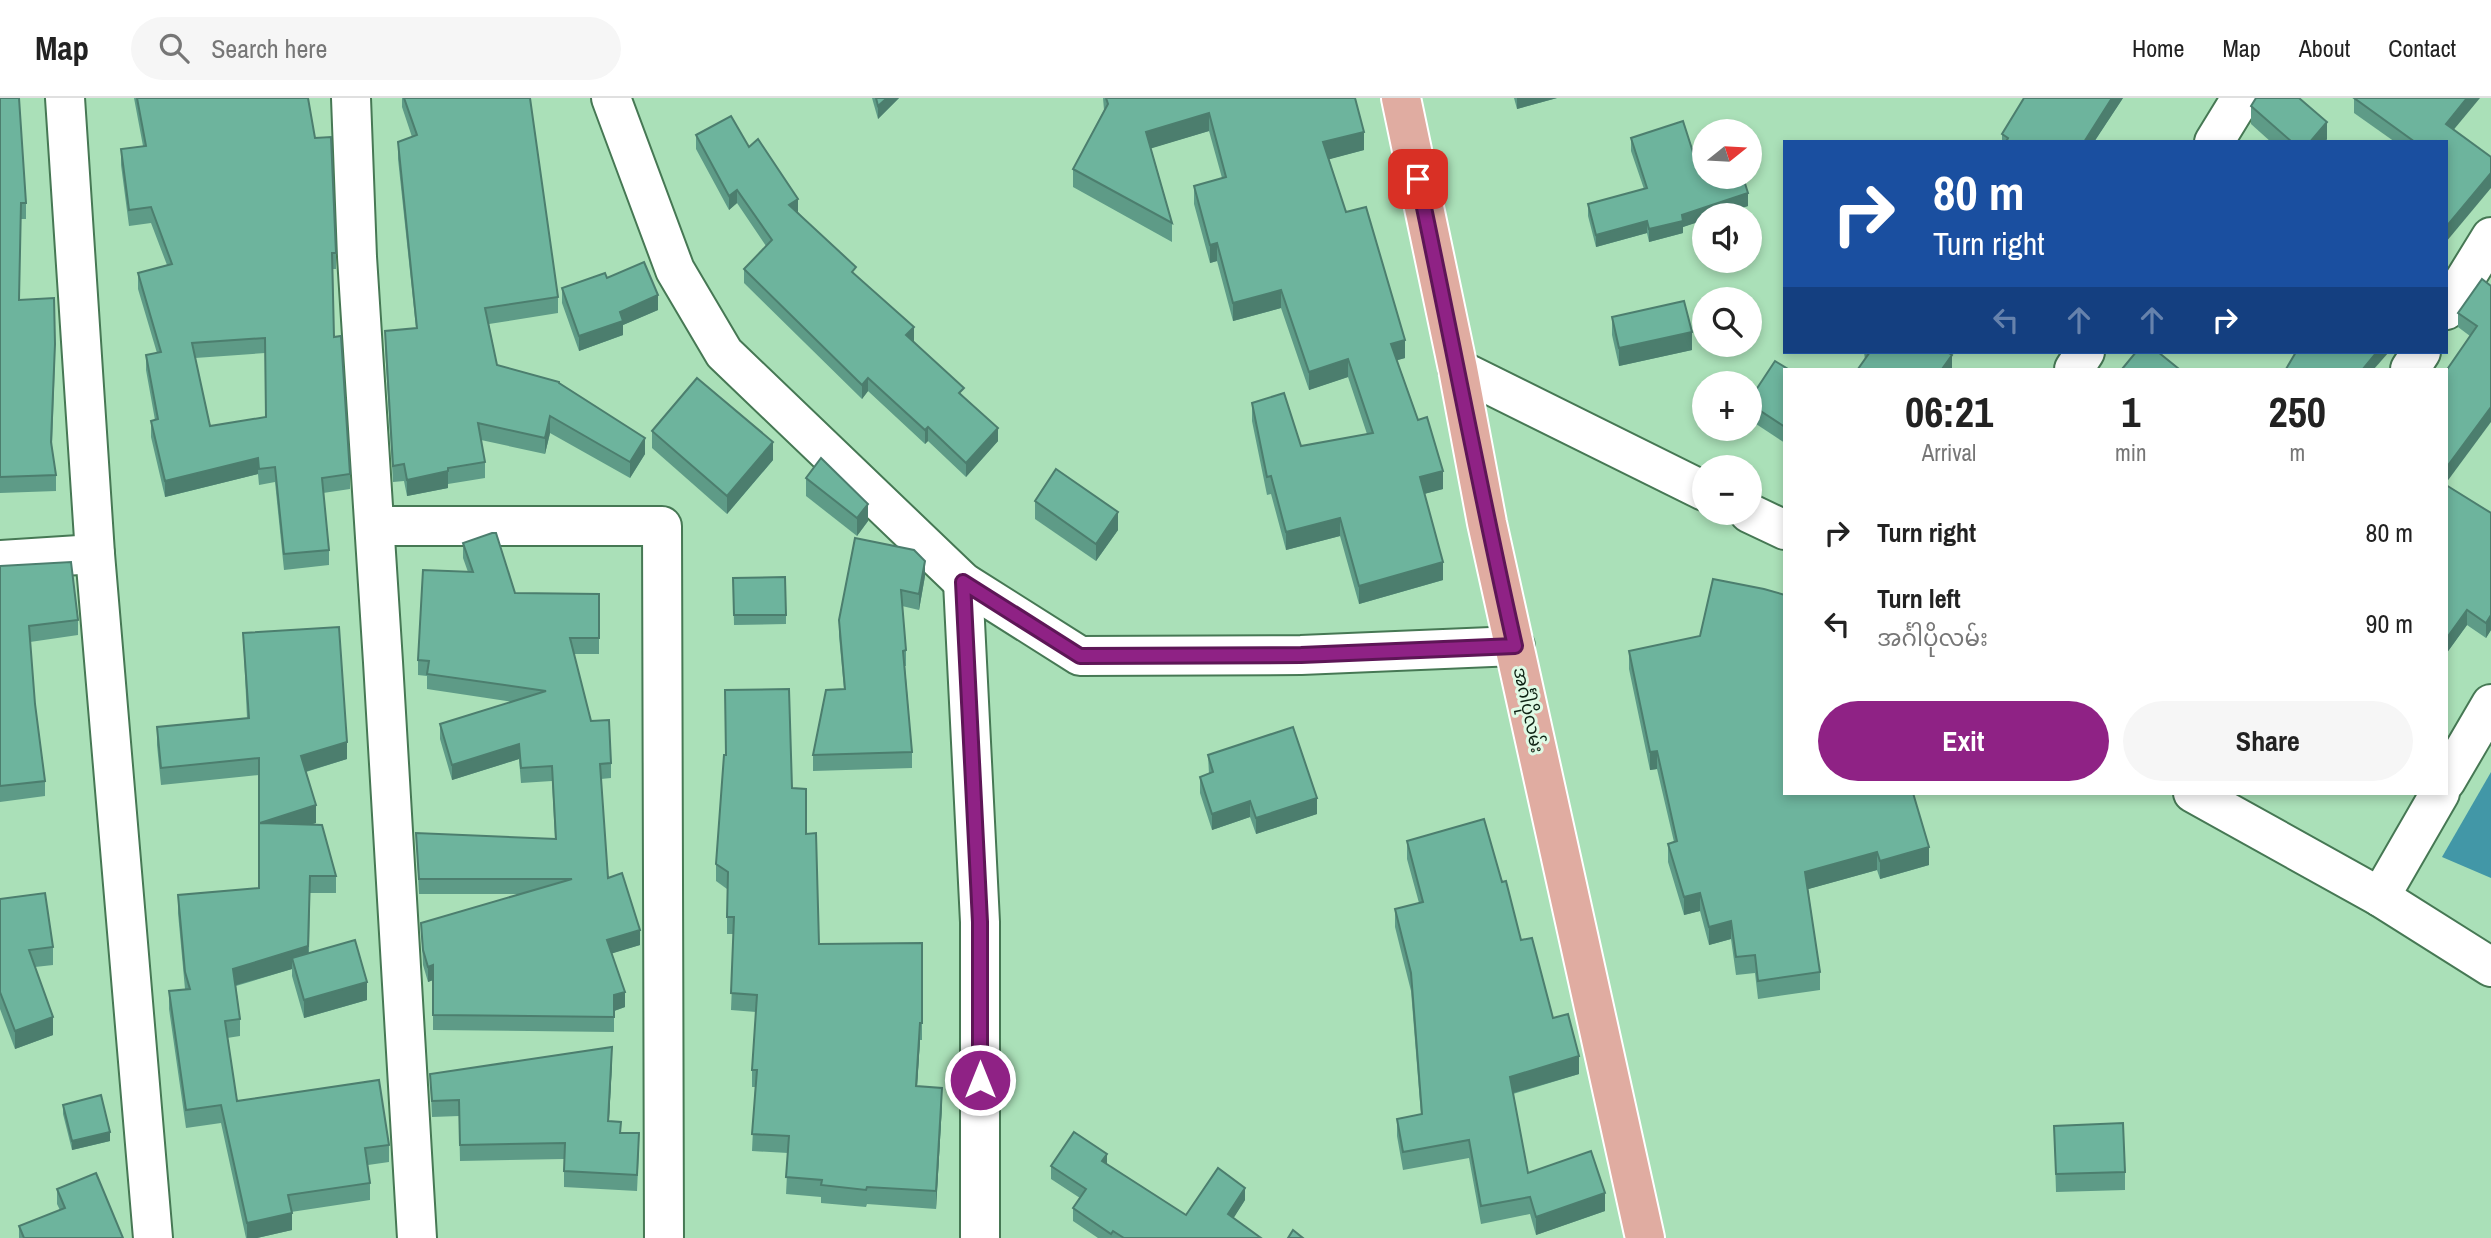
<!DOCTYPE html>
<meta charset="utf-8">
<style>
body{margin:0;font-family:"Archivo Narrow","Noto Sans Myanmar",sans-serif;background:#f6f6f6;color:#222;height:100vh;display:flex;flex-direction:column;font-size:26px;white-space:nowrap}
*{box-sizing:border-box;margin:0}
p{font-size:23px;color:#767676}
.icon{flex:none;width:38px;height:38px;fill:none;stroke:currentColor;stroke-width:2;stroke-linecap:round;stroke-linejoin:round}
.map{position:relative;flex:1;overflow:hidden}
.side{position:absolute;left:1783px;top:270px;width:665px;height:427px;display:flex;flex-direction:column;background:#fff;border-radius:0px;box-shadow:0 4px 10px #0003}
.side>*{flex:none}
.hud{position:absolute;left:1783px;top:42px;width:665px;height:214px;border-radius:0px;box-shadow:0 4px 10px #0003;background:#1a4fa0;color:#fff;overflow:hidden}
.needle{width:46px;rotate:72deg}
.fabs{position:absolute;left:1692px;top:21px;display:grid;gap:14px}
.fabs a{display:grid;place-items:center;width:70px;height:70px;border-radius:50%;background:#fff;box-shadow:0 4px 10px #0003;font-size:35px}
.pin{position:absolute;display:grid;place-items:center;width:60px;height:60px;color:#fff;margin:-30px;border-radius:14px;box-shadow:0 4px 10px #0006}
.me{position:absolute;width:77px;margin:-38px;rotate:0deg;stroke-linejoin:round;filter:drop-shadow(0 0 5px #0008)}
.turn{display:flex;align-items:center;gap:24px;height:147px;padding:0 35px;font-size:32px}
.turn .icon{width:91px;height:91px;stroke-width:2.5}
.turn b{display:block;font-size:49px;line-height:60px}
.lanes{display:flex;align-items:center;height:66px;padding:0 35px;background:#0003;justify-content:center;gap:35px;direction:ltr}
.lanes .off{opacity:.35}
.eta{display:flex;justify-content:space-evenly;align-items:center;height:119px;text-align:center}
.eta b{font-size:42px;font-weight:700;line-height:49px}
.action{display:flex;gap:14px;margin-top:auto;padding:14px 35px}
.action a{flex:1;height:80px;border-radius:42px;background:#8f2285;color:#fff;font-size:28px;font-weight:700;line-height:80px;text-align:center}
.action a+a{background:#f6f6f6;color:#222}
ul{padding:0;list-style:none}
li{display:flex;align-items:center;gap:21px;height:91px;padding:0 35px}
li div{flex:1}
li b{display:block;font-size:26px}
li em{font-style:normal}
header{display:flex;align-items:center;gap:42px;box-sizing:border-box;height:98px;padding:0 35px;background:#fff;border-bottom:2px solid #e0e0e0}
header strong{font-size:33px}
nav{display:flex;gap:38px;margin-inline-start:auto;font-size:24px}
.search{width:490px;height:63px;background:#f6f6f6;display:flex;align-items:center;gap:18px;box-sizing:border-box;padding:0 24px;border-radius:38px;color:#767676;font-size:26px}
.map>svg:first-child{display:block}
</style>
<header>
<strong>Map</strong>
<div class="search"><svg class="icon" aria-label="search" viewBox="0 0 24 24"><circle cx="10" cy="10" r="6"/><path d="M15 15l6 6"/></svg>Search here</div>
<nav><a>Home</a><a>Map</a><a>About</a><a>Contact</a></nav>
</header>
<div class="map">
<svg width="2491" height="1140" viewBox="0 0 2491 1140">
<rect width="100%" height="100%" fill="#aae0b8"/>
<polygon fill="#4297a7" points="2491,674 2491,780 2442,759"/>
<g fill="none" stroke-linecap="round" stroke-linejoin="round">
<defs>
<g id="street">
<polyline points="65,0 95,456 153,1140"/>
<polyline points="351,0 357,159 383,564 417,1140"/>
<polyline points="611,0 675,172 724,255 963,484 1080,558 1301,557 1515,548"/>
<polyline points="2214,44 2241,0"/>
<polyline points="2446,212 2491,139"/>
<polyline points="1458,271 1704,393"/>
<polyline points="2074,271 2085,254"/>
<polyline points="2410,271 2421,254"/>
<polyline points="1749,415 1785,432"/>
<polyline points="375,428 662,428 664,1140"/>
<polyline points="0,462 95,456"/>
<polyline points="963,484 980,824 980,1140"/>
<polyline points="2446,683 2491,606"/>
<polyline points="2193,695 2380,799 2491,869"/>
<polyline points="2380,799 2440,695"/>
</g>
<polyline id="primary" points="1401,0 1458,271 1487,425 1645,1140"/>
</defs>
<use href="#street" stroke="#467854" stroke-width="42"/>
<use href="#primary" stroke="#fff" stroke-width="42"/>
<use href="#street" stroke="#fff" stroke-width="38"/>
<use href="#primary" stroke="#e0aca1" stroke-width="38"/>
</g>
<g fill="#5e9b87" fill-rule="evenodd">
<polygon points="0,0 26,105 26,121 21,121 19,202 55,262 52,348 56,377 56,393 0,395"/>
<path d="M134,0H308L315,40L336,155V171H333L334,239L350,376V391L323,395L329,452V467L284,472L275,384L259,387L258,376L165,399L151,339V323L155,322L146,272V257L157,255L138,191V175L167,167L151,125L129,128L121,67V51L143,48ZM265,255L266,319L210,328L195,260Z"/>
<polygon points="402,0 530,0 558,199 558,215 489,226 497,267 559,286 645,356 630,380 550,335 545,356 481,342 485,364 485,380 448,386 448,390 407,398 404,383 393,384 385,249 385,233 416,230 398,61 398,44 412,39 402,9"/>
<polygon points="872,0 899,0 878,21"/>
<polygon points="1103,0 1355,0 1364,52 1329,61 1346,114 1405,260 1397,262 1443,391 1424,396 1443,482 1359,506 1340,438 1286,452 1271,396 1267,397 1252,323 1252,305 1301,348 1367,336 1348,279 1309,292 1281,210 1233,223 1217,163 1210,165 1194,106 1194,88 1222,80 1209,33 1151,50 1172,125 1172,144 1073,89 1073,71 1104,12"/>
<polygon points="1514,0 1557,0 1517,11"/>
<polygon points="2123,0 2094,44 2002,44 2002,36"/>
<polygon points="2354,0 2454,31 2446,44 2395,44 2354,15"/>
<polygon points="2251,8 2327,41 2325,44 2271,44 2251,26"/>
<polygon points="696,37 749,49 798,114 964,299 998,343 966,379 928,343 925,346 868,293 862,301 744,185 744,171 766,148 737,105 729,112 696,51"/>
<polygon points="1631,40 1700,76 1748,108 1719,117 1704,117 1704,122 1683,129 1683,135 1649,144 1647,135 1596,149 1588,118 1588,106 1644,91 1631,53"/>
<polygon points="607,180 658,212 623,227 623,237 579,253 562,205 562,190"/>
<polygon points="2491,188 2446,385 2470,238 2458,229 2458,215"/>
<polygon points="1612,219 1692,252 1619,268 1612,237"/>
<polygon points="1864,254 1947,254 1952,271 1865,262"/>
<polygon points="1785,271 1785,345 1750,322 1750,301"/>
<polygon points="652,333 773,362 727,416 652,350"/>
<polygon points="806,380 868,423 857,438 806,398"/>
<polygon points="2446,387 2491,415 2491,532 2486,540 2467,527 2446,556"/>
<polygon points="1035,403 1118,432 1096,463 1035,421"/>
<polygon points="463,445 515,495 599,496 599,556 574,556 591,623 611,665 611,680 601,681 608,780 640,847 612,855 625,909 614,913 614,934 433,932 433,882 428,884 423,867 421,825 521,796 419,796 416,735 555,741 552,683 521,685 519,661 452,682 440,641 440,626 513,604 427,591 427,578 418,577 418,562 468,474 463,460"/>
<polygon points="0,468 78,522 78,537 30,544 35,606 45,683 45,698 0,704"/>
<polygon points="925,478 919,512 902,508 906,552 906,568 905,568 912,654 912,670 813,673 813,657 844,591 839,538 839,522"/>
<polygon points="733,480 786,517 786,526 734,527"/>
<polygon points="243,535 347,661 306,674 316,725 309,727 336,778 336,795 310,795 309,855 367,902 304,920 292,878 292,871 236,888 240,921 240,938 227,940 237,1003 389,1047 389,1064 368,1067 370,1085 370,1102 291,1114 292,1132 257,1140 246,1140 221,1025 186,1030 169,911 169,893 185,891 178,815 178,797 259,790 259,677 161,687 157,647 157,629 247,620"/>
<polygon points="1629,553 1785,695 1929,767 1880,781 1877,772 1808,791 1820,874 1820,892 1758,901 1755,875 1736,877 1731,841 1709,847 1700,813 1684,817 1668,764 1668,746 1674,744 1657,671 1650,672 1629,571"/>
<polygon points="726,657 792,690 806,736 819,846 922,845 922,942 920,942 917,988 942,1007 936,1111 867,1106 866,1109 821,1105 821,1099 786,1096 788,1055 752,1053 755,989 752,989 752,972 756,914 731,912 734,836 727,836 727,791 716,783 716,766"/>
<polygon points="1208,657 1317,716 1256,736 1250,719 1212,732 1200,695 1200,679 1209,676"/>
<polygon points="1407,743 1502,784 1521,842 1553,920 1579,976 1513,996 1528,1075 1605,1113 1536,1137 1530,1116 1481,1126 1469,1060 1403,1072 1397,1038 1397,1021 1421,1017 1411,893 1395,829 1395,811 1419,805 1407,761"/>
<polygon points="0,801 53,849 53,867 35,869 53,937 15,951 0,911"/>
<polygon points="612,965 609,1023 639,1051 637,1093 564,1089 564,1061 460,1063 459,1018 432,1019 430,976"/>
<polygon points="63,1007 110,1043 72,1052 63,1016"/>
<polygon points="2054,1028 2125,1074 2125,1092 2056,1094"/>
<polygon points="1107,1066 1186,1117 1245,1102 1233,1120 1261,1140 1098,1140 1073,1123 1073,1110 1080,1100 1051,1081 1051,1068"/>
<polygon points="57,1091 123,1140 19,1140 19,1128 60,1112 57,1106"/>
</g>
<g fill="#4c7e6e">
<polygon points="887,0 899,0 878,21 878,8"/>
<polygon points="1517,0 1557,0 1517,11"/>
<polygon points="2112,0 2123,0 2094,44 2084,44"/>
<polygon points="2467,0 2480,0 2446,41 2446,26"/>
<polygon points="1209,15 1209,33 1146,52 1146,34"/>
<polygon points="2327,24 2327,41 2325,44 2310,44"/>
<polygon points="1364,34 1364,52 1323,63 1323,44"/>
<polygon points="2491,75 2491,90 2446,144 2446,129"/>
<polygon points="737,92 737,105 729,112 729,98"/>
<polygon points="1748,95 1748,108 1719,117 1704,117 1704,122 1683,129 1683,135 1649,144 1649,131 1682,117"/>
<polygon points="798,101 798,114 789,120 789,107"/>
<polygon points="1647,123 1647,135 1596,149 1596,137"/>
<polygon points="1217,145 1217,163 1210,165 1210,147"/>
<polygon points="1281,192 1281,210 1233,223 1233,205"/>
<polygon points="658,197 658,212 623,227 623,237 579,253 579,238 620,214"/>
<polygon points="914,229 914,243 906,251 906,237"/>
<polygon points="1692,234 1692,252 1619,268 1619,250"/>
<polygon points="1405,242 1405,260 1391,264 1391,246"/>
<polygon points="2377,254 2389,254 2374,271 2363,271"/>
<polygon points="1952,257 1952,271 1942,271"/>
<polygon points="1348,261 1348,279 1309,292 1309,274"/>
<polygon points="868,280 868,293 862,301 862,287"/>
<polygon points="2491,309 2491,324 2446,385 2446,370"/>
<polygon points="550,318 550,335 545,356 545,340"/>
<polygon points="928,329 928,343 925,346 925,332"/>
<polygon points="998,330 998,343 966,379 966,365"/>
<polygon points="645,340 645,356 630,380 630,364"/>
<polygon points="773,344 773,362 727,416 727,398"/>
<polygon points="258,360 258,376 165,399 165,383"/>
<polygon points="448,373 448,390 407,398 407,382"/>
<polygon points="1443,373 1443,391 1420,397 1420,379"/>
<polygon points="868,406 868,423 857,438 857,420"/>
<polygon points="1118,414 1118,432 1096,463 1096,446"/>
<polygon points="1340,420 1340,438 1286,452 1286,434"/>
<polygon points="925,463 925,478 919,512 919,496"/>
<polygon points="1443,464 1443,482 1359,506 1359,488"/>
<polygon points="2467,512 2467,527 2446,556 2446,541"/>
<polygon points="2491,517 2491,532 2486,540 2486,525"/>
<polygon points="347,644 347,661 301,675 301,658"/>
<polygon points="519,646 519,661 452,682 452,667"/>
<polygon points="1657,653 1657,671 1650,672 1650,654"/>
<polygon points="1317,700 1317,716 1256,736 1256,720"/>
<polygon points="1250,703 1250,719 1212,732 1212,716"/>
<polygon points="316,707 316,725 260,742 260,725"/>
<polygon points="1929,749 1929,767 1880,781 1880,763"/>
<polygon points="1877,754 1877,772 1805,792 1805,774"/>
<polygon points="310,778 308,866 292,860 292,871 233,888 233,871"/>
<polygon points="1700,795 1700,813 1684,817 1684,799"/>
<polygon points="1731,823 1731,841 1709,847 1709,829"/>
<polygon points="640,832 640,847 607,857 607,842"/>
<polygon points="433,867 433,882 428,884 428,869"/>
<polygon points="367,884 367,902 304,920 304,902"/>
<polygon points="625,894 625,909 614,913 614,897"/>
<polygon points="53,919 53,937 15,951 15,933"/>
<polygon points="920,925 920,942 916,1005 916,988"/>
<polygon points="612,949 612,965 608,1039 608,1023"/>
<polygon points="1579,958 1579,976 1510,996 1510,979"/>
<polygon points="942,990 942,1007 936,1111 936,1093"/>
<polygon points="110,1034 110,1043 72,1052 72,1043"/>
<polygon points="1107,1056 1107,1069 1102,1063"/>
<polygon points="1245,1090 1245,1102 1228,1129 1228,1116"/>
<polygon points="1605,1095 1605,1113 1536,1137 1536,1119"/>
<polygon points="292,1115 292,1132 257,1140 247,1140 247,1125"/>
</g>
<g fill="#6db49d" stroke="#4c7e6e" stroke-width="2" fill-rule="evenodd">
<polygon points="0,0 19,0 26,105 21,105 19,202 54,200 55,246 51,344 56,377 0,379"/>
<path d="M137,0H308L315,40L331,39L336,155H332L334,239L341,238L350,376L322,380L329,452L284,456L275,369L259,371L258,360L165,383L151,323L158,321L146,257L161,254L138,175L172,166L151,109L129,112L121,51L146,48ZM265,240L266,319L210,328L192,245Z"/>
<polygon points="404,0 530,0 558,199 485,210 497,267 559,284 559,285 645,340 630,364 550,318 545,340 478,325 485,364 448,370 448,373 407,382 404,366 393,368 385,233 417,230 398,44 417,37"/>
<polygon points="876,0 887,0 878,8"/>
<polygon points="1106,0 1355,0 1364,34 1323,44 1346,114 1366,109 1405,242 1391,246 1418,322 1427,319 1443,373 1420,379 1443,464 1359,488 1340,420 1286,434 1271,378 1267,379 1252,305 1284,295 1301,348 1373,335 1348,261 1309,274 1281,192 1233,205 1217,145 1210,147 1194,88 1226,79 1209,15 1146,34 1172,125 1073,71 1108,6"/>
<polygon points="2024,0 2112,0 2084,44 2006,44 2008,40 2002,36"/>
<polygon points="2256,0 2299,0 2327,24 2310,44 2292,44 2251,8"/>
<polygon points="2354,0 2467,0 2446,26 2491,59 2491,75 2446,129 2446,44 2415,44"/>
<polygon points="731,18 749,49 758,41 798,101 789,107 856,169 852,174 914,229 906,237 964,290 959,295 998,330 966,365 928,329 925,332 868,280 862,287 744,171 772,142 737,92 729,98 696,37"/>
<polygon points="1683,23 1700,76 1704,75 1704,79 1743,79 1748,95 1682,117 1683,123 1649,131 1647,123 1596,137 1588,106 1647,90 1631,40"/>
<polygon points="644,164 658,197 620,214 623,223 579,238 562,190 605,175 607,180"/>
<polygon points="2482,181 2491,188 2491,309 2446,370 2446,273 2477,228 2458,215"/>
<polygon points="1684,203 1692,234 1619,250 1612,219"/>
<polygon points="1870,254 1947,254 1952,257 1942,271 1858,271"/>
<polygon points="2136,254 2158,254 2179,271 2122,271"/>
<polygon points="2296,254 2377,254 2363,271 2286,271"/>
<polygon points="1775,263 1788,271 1785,271 1785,329 1750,306 1750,301"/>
<polygon points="697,280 773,344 727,398 652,333"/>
<polygon points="821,360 868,406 857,420 806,380"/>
<polygon points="1056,371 1118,414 1096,446 1035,403"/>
<polygon points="2446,387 2491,415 2491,517 2486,525 2467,512 2446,541"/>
<polygon points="492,435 496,435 515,495 599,496 599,540 570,540 591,623 609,622 611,665 600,666 608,780 622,775 640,832 607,842 625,894 614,897 614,919 433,917 433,867 428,869 423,852 421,825 572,781 419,781 416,735 556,741 552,668 521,670 519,646 452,667 440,626 546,593 427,576 429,563 418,562 423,472 473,474 463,445"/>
<polygon points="855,440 914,452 925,463 919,496 901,492 906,552 903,553 912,654 813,657 826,592 845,591 839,522"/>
<polygon points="71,464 78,522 29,528 35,606 45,683 0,688 0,468"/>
<polygon points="785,479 786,517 734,517 733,480"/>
<polygon points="1713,481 1764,491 1785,497 1785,695 1913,695 1929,749 1880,763 1877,754 1805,774 1820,874 1758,883 1755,857 1736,859 1731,823 1709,829 1700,795 1684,799 1668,746 1677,743 1657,653 1650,654 1629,553 1700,538"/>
<polygon points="339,529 347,644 301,658 316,707 260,725 322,727 336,778 310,778 308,848 233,871 240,921 225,923 237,1003 379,982 389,1047 365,1050 370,1085 288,1097 292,1115 247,1125 221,1007 186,1012 169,893 190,891 185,874 178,797 259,790 259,660 161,670 157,629 249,620 243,535"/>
<polygon points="789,591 792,690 806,691 806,736 816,735 819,846 922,845 922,925 920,925 916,988 942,990 936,1093 867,1089 866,1092 821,1087 822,1082 786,1079 789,1038 752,1036 757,972 752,972 757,897 731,895 734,819 727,819 728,774 716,766 724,657 726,657 725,592"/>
<polygon points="1293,629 1317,700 1256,720 1250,703 1212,716 1200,679 1213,674 1208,657"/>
<polygon points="1484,721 1502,784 1506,783 1521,842 1532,840 1553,920 1568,916 1579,958 1510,979 1528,1075 1591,1053 1605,1095 1536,1119 1530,1099 1481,1108 1469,1042 1403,1054 1397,1021 1422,1016 1411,875 1395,811 1423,804 1407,743"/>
<polygon points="45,795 53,849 29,852 53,919 15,933 0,894 0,801"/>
<polygon points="355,842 367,884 304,902 292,860"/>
<polygon points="612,949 608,1023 621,1024 620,1035 639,1035 637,1077 564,1073 565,1045 460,1047 459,1002 432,1003 430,976"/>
<polygon points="101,997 110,1034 72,1043 63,1007"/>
<polygon points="2123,1025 2125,1074 2056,1076 2054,1028"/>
<polygon points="1074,1034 1107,1056 1102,1063 1186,1117 1218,1070 1245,1090 1228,1116 1261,1140 1124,1140 1113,1133 1111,1136 1073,1110 1086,1091 1051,1068"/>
<polygon points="96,1075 123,1140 24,1140 19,1128 65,1110 57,1091"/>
<polygon points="1293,1132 1303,1140 1288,1140"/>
</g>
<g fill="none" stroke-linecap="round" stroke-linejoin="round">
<defs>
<path id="route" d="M980,982V824L963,484L1080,558L1301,557L1515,548C1480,393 1451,237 1418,81"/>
</defs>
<use href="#route" stroke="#5d1656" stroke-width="18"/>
<use href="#route" stroke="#8f2285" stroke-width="12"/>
</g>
<g text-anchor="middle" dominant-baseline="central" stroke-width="6" stroke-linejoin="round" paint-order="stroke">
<g font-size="18" fill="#0d2213" stroke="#dffae5">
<text transform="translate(1529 612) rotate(78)">အင်္ဂါပိုလမ်း</text>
</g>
</g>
</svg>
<div class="fabs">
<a><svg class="needle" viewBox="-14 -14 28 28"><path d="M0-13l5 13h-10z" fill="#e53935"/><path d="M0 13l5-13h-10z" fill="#767676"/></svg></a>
<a><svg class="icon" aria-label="sound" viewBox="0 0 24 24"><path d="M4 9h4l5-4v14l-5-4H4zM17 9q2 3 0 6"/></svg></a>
<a><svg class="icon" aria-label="search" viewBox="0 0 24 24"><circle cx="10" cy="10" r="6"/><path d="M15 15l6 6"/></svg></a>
<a>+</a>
<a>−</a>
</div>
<div class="pin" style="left:1418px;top:81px;background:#d93025"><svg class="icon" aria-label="arrive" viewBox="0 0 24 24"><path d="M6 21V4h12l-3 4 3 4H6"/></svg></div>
<svg class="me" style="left:980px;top:982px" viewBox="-20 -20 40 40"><circle r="17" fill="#8f2285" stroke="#fff" stroke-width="3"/><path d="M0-11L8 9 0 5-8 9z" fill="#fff"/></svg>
<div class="hud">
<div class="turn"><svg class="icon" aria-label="right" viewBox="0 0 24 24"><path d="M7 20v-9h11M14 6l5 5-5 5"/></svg><div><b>80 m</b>Turn right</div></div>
<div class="lanes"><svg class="icon off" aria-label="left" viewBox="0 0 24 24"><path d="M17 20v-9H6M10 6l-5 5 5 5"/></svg><svg class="icon off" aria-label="ahead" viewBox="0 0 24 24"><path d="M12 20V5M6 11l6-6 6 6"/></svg><svg class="icon off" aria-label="ahead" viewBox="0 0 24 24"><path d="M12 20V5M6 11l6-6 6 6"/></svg><svg class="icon" aria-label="right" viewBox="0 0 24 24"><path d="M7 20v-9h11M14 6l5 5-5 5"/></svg></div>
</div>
<section class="side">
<div class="eta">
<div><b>06:21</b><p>Arrival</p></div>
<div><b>1</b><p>min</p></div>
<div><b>250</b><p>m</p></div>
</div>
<ul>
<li><svg class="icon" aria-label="right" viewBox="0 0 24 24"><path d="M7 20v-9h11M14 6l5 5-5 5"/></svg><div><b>Turn right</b></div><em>80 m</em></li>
<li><svg class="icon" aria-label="left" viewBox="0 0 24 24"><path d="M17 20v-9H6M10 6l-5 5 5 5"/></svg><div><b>Turn left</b><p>အင်္ဂါပိုလမ်း</p></div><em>90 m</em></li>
</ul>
<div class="action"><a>Exit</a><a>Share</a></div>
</section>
</div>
